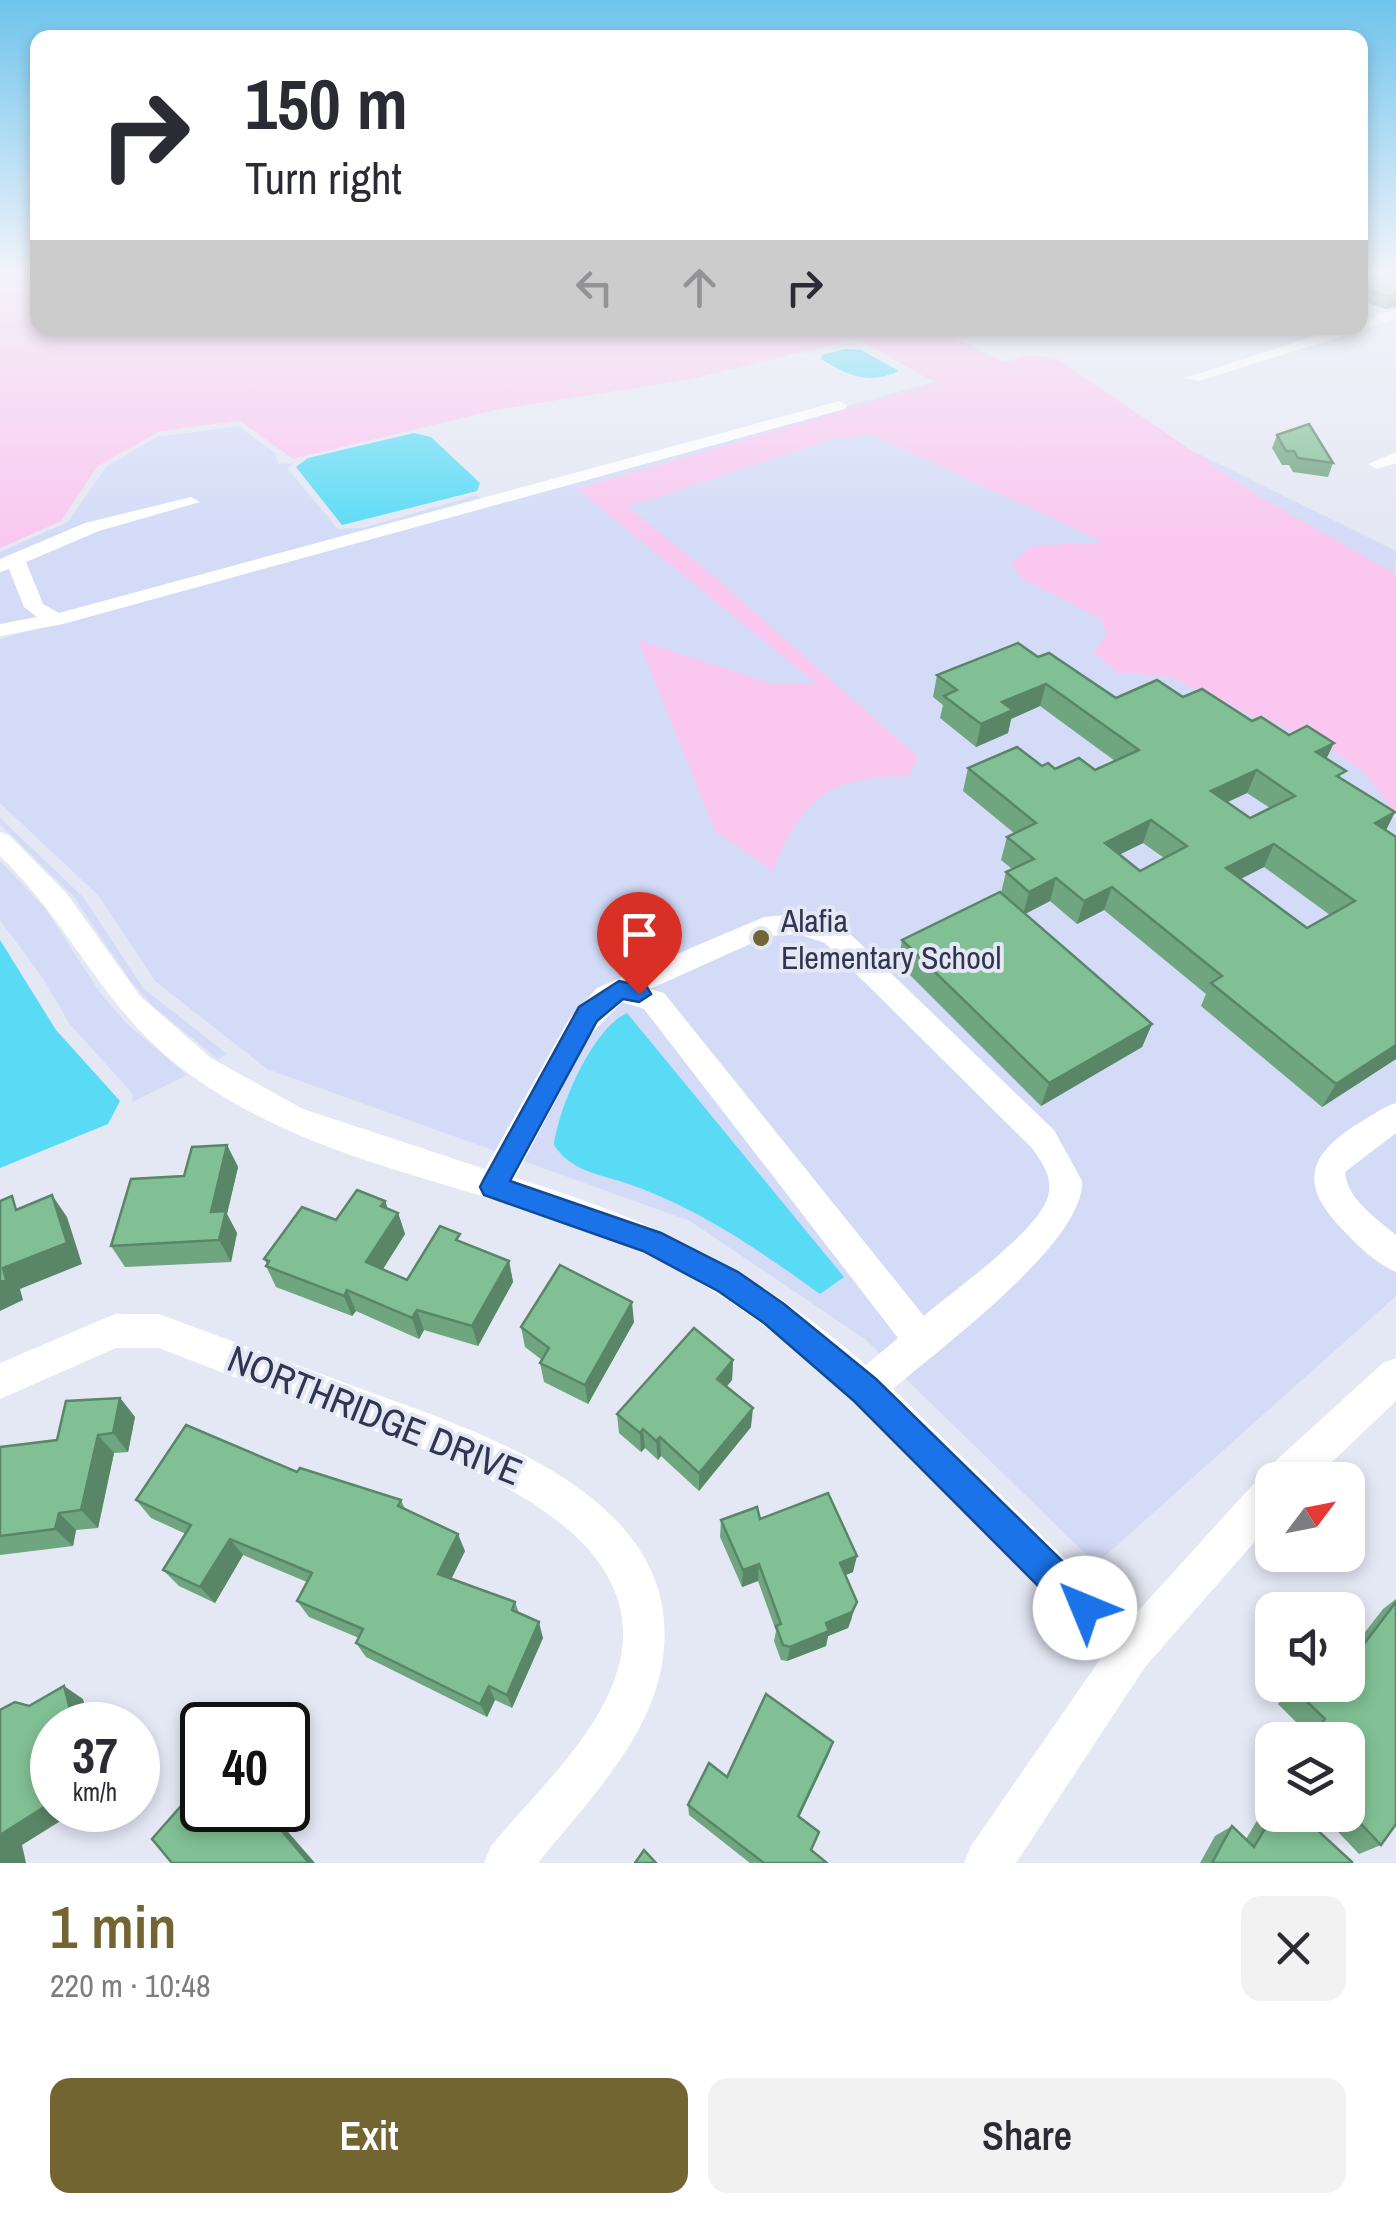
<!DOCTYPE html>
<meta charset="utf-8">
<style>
body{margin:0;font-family:"Archivo Narrow",sans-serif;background:#f2f2f3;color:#2b2b33;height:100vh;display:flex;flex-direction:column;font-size:38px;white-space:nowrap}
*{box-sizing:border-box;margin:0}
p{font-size:32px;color:#7c7c81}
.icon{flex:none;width:55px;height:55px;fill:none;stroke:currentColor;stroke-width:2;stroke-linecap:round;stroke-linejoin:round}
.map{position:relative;height:1863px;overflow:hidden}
.side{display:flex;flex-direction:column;background:#fff;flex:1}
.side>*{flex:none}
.banner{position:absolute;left:30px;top:30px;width:1338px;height:305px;border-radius:20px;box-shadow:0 5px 15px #0003;background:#fff;color:#2b2b33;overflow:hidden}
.needle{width:65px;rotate:58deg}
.fabs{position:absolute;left:1255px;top:1462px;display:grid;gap:20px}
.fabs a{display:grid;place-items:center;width:110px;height:110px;border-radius:20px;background:#fff;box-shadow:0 5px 15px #0003;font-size:50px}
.speed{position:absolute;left:30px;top:1702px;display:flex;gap:20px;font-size:50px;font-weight:700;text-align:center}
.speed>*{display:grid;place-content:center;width:130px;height:130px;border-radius:50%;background:#fff;box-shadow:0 5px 15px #0003;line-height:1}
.speed small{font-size:25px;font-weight:400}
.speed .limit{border:5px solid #111;border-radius:15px;background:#fff;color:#111}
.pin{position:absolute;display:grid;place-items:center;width:85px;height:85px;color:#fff;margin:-102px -42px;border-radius:50% 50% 50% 0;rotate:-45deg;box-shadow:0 0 10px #0007}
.pin .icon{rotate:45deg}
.me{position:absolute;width:110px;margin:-55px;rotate:315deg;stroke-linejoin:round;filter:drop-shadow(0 0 8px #0008)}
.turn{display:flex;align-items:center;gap:35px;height:210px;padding:0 50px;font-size:45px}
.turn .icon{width:130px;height:130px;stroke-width:2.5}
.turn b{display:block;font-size:70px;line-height:85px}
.lanes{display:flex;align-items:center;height:95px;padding:0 50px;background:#0003;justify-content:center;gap:50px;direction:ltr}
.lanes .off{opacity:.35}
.round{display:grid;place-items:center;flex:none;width:105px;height:105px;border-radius:20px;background:#f2f2f3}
.summary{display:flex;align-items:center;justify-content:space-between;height:170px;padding:0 50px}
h1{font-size:60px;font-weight:600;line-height:75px;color:#736532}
.button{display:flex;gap:20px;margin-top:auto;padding:20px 50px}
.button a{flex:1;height:115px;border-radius:20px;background:#736532;color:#fff;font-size:40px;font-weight:600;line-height:115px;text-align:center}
.button a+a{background:#f2f2f3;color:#2b2b33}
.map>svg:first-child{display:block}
</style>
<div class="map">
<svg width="1396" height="1863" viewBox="0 0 1396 1863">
<rect width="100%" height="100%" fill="#e4e7f4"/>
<g fill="#d3dbf7">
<polygon points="1010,361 1396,551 1391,816 1396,819 1396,1296 1096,1564 865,1339 690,1221 267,1069 155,981 98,895 0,803 0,639"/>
<polygon points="238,426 276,454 278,464 293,463 288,469 338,529 362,528 477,495 484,502 0,634 0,552 68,522 106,467 157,437"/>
<polygon points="0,818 83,897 143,988 227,1054 218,1059 154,1007 130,980 73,896 0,824"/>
<polygon points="0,861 45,908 101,994 126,1023 187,1075 132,1102 133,1094 69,1023 45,981 0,920"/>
</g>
<path fill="#fac7f0" d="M0,276H20L37,284L38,328H936L1004,362L1028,355L1056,358L1260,497L1396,574V815L1364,772L1315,738L1261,720L1168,676L1118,673L1093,652L1107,635L1101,619L1023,579L1011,563L1031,546L1104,542L873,435L835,438L627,507L708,571L917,756L910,776C828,777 803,796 773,871L715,831L638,640L773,684L816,683L577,489L936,383L858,339L691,379L495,410L293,459L240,421L160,431L98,466L61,521L0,548Z"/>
<g fill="#59dbf5">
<path d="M845,349L861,350L899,371C867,385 849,376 821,359L822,355Z"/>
<polygon points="414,433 431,437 480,483 477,491 342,525 296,467 308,458"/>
<polygon points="0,940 56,1030 120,1101 108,1124 0,1168"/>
<path d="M627,1013L844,1277L820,1294C759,1250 697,1207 626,1183C597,1174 570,1170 554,1145C559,1107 592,1029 627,1013Z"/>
</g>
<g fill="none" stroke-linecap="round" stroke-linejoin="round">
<g fill="#fff" fill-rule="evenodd">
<polygon points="1396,310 1396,319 1199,381 1185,378 1339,328 1360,328 1360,320"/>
<polygon points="839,401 847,406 845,409 63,624 0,636 0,624 37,617 24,607 9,569 0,572 0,559 85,523 191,497 200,502 99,531 26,562 43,604 59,613"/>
<polygon points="1396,452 1396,463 1377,469 1368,464"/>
<path d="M0,832L9,835L67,894L140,996L211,1058L303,1109L485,1169L569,1019L597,988L764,917L799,914L845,929L1054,1130L1082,1181C1085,1242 940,1348 893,1389L1129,1621L1258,1479L1266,1476L1270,1466L1383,1363L1396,1358V1401L1313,1480H1272V1522L1145,1667L1016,1863H964L971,1846L1103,1655C968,1519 832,1347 659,1261C509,1186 331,1176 192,1076C102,1012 75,928 0,856ZM798,934L825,943L1032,1148C1041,1161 1051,1174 1049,1191C1047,1226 952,1291 924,1316L664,993L650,989L768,936ZM622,1002L644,1009L898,1338L866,1365C759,1272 650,1218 515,1178L590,1035Z"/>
<path d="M1396,1103V1133L1345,1172C1347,1199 1376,1218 1396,1235V1272C1377,1264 1360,1248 1346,1233C1303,1190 1302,1160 1354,1126C1368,1118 1381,1108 1396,1103Z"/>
<path d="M115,1314H159C226,1339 292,1363 359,1388C476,1431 685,1494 663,1657C653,1737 586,1803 538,1863H484L491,1846C536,1791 603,1733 620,1661C651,1521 440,1456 343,1419C282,1395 220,1372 159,1348H116L0,1399V1363Z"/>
</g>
</g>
<g fill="#6fa57f" fill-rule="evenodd">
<polygon points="1396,276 1396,307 1385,309 1360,300 1360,283"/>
<polygon points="1277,435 1333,463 1328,477 1293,472 1289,465 1282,465 1272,448"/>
<path d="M1038,657L1116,698L1183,697L1252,721L1327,759L1342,779L1395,812L1386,830L1396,1059L1322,1107L1201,1006L1206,994L1104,910L1077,924L1050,901L1025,914L1152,1024L1142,1047L1041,1106L898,963L902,940L1001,893L1006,872L1012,869L1001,860L1007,837L1014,833L963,791L968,768L1042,766L1055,769L1095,770L1115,761L1040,706L1011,719L1008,733L976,747L940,718L943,705L933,697L937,675ZM1247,793L1270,808L1250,818L1227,802ZM1143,843L1164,858L1140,871L1120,854ZM1264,867L1330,915L1307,928L1241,879Z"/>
<polygon points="227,1145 238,1167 227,1214 237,1233 231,1262 125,1267 111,1246 184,1176"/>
<polygon points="385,1201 388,1209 398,1213 405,1234 383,1269 407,1280 463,1243 509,1261 513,1282 478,1346 424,1330 419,1339 356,1311 352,1316 276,1287 266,1266 267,1264 264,1259 336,1220"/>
<polygon points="634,1322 588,1404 544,1382 540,1363 542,1360 525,1347 521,1327"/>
<polygon points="733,1360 732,1380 727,1386 751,1427 699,1491 661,1456 658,1460 645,1448 641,1452 619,1433 617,1414"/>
<polygon points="120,1398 135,1417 128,1452 114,1453 98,1528 76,1530 73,1546 0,1555 0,1447 57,1440"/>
<polygon points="297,1472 401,1500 405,1509 465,1551 451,1578 515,1602 519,1613 543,1638 512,1708 495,1700 487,1717 366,1657 356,1643 359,1638 309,1617 297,1601 307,1582 243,1555 215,1603 179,1586 163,1570 186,1534 151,1518 136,1500"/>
<polygon points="760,1519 853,1572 845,1575 852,1618 848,1628 828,1636 826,1646 787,1661 781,1660 774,1641 776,1631 758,1581 742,1587 720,1537 721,1520"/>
<polygon points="1396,1599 1396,1824 1381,1845 1359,1854 1322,1815 1348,1815 1348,1740 1299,1740 1306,1732 1278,1704 1293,1685 1348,1685 1348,1654 1383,1609"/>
<polygon points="833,1742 799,1817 811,1851 827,1863 750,1863 689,1815 688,1805 727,1777"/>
<polygon points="1272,1804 1272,1815 1351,1863 1200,1863 1215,1836 1232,1826 1246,1839 1264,1809"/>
</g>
<g fill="#5a8668">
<polygon points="1396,296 1396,307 1385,309 1389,297"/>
<polygon points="1046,684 1040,706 1011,719 1008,733 976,747 981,724 1002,702"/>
<polygon points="1334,743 1323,766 1316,752"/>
<polygon points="1257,770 1247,793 1202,814 1211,791"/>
<polygon points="1395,812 1383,836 1375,823"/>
<polygon points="1151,820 1143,843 1097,866 1105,843"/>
<polygon points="1274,844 1264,867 1216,891 1226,868"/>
<polygon points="1056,878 1050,901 1023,915 1029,892"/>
<polygon points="1112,887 1104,910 1077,924 1084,901"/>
<polygon points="1152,1024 1142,1047 1041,1106 1049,1083"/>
<polygon points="1396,1045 1396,1059 1322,1107 1336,1084"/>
<polygon points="227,1145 238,1167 227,1214 237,1233 231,1262 219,1240 211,1212"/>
<polygon points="52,1195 67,1217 82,1264 20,1289 23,1300 0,1311 0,1282 3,1268"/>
<polygon points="385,1201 392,1222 398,1213 405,1234 374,1283 366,1262 381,1206"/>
<polygon points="509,1261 513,1282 478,1346 472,1326"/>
<polygon points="347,1290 356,1311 352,1316 344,1296"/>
<polygon points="632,1302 634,1322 588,1404 585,1385"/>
<polygon points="417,1310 424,1330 419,1339 412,1318"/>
<polygon points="733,1360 732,1380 717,1398 717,1379"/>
<polygon points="120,1398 135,1417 128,1452 113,1433"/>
<polygon points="753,1408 751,1427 699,1491 699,1473"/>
<polygon points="643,1429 645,1448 641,1452 640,1433"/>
<polygon points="98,1435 114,1453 98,1528 81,1510"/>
<polygon points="660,1437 661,1456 658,1460 656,1441"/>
<polygon points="59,1513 76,1530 73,1546 55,1529"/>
<polygon points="458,1534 465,1551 446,1590 438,1574"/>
<polygon points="230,1539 243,1555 215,1603 200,1587"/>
<polygon points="857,1556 853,1572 836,1579 840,1563"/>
<polygon points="759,1564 758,1581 742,1587 743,1570"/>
<polygon points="857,1602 848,1628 828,1636 826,1646 787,1661 790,1647"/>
<polygon points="539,1622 543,1638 512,1708 507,1695"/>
<polygon points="64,1686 83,1699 90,1725 74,1725"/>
<polygon points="489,1686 495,1700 487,1717 480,1704"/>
<polygon points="833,1742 829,1754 795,1826 798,1816"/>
<polygon points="52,1802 52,1810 78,1810 22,1845 26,1863 0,1863 0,1835"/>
<polygon points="264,1810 269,1810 315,1863 309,1863"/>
</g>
<g fill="#81c094" stroke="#5a8668" stroke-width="2.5" fill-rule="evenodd">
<polygon points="1384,276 1396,276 1396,296 1389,297 1360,287 1360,283"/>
<polygon points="1309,424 1333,463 1298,458 1294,451 1286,451 1277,435"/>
<path d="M1018,643L1038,657L1049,653L1116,698L1157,680L1183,697L1202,689L1252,721L1261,717L1289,735L1307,726L1334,743L1316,752L1346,771L1337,776L1395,812L1375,823L1396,837V1045L1336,1084L1211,983L1222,976L1112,887L1084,901L1056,878L1029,892L1006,872L1034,859L1007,837L1036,823L968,768L1017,747L1042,766L1048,763L1055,769L1079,758L1095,770L1139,750L1046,684L1002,702L1013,710L981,724L944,696L957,690L937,675ZM1257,770L1295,796L1250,818L1211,791ZM1151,820L1187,846L1140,871L1105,843ZM1274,844L1355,901L1307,928L1226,868Z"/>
<polygon points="1000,892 1152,1024 1049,1083 902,940"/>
<polygon points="227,1145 211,1212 226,1211 219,1240 111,1246 131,1179 184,1176 192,1147"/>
<polygon points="357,1190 385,1201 381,1206 398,1213 366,1262 407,1280 440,1226 460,1234 456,1240 509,1261 472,1326 417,1310 412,1318 347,1290 344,1296 266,1266 269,1261 264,1259 302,1207 336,1220"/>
<polygon points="52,1195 67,1243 3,1268 6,1280 0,1282 0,1201 12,1196 16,1210"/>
<polygon points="560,1265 632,1302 585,1385 540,1363 549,1348 521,1327"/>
<polygon points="694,1328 733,1360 717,1379 753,1408 699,1473 660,1437 656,1441 643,1429 640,1433 617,1414"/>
<polygon points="120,1398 113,1433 98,1435 81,1510 59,1513 55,1529 0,1536 0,1447 57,1440 66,1401"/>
<polygon points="186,1425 297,1472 300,1468 401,1500 398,1506 458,1534 438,1574 515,1602 512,1610 539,1622 507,1695 489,1686 480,1704 356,1643 363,1629 297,1601 312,1573 230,1539 200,1587 163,1570 191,1525 136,1500"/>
<polygon points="828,1493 857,1556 840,1563 857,1602 852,1612 826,1623 829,1631 790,1647 783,1645 776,1626 781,1624 759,1564 743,1570 721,1520 757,1507 760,1519"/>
<polygon points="1396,1602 1396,1824 1381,1845 1348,1810 1348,1740 1309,1740 1325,1719 1296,1691 1301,1685 1348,1685 1348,1665"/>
<polygon points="64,1686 74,1725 52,1725 52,1802 0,1835 0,1710 15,1702 29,1706"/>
<polygon points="766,1694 833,1742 798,1816 819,1832 811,1850 827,1863 764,1863 688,1805 709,1763 727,1777"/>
<polygon points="202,1782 202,1810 264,1810 309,1863 172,1863 152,1839"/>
<polygon points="1273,1815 1301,1815 1352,1862 1351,1863 1212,1863 1232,1826 1254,1847"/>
<polygon points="644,1850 656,1863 635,1863"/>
</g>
<linearGradient id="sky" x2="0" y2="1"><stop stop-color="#6fc4ed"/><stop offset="0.51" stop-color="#f3f4fa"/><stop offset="1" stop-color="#f3f4fa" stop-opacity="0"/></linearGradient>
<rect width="1396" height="537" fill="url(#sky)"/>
<polygon fill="#1a73e8" stroke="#114b97" stroke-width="2.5" points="619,981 647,987 651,994 639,1002 623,999 597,1021 510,1181 661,1233 738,1272 784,1304 876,1379 1097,1595 1102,1608 1097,1620 1085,1625 1072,1620 854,1401 764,1323 718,1291 643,1251 484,1195 480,1187 484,1179 579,1007"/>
<circle fill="#736532" stroke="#e4e7f4" stroke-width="4" cx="761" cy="938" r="10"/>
<g text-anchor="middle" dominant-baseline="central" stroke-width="8" stroke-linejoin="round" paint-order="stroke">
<g font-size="32" fill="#30364f" stroke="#e4e7f4" text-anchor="start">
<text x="781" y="920">Alafia<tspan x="781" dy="37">Elementary School</tspan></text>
</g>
<g font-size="38" fill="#30364f" stroke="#e4e7f4">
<text transform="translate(375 1415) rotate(22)">NORTHRIDGE DRIVE</text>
</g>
</g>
</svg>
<div class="fabs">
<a><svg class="needle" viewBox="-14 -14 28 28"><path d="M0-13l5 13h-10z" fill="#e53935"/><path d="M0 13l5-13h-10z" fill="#7c7c81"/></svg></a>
<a><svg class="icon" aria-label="sound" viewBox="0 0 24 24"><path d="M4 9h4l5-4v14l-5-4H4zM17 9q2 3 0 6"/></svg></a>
<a><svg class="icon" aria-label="layers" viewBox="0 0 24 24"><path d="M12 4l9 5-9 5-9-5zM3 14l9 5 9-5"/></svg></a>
</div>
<div class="speed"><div>37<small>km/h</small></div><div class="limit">40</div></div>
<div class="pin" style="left:639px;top:994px;background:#d93025"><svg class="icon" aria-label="arrive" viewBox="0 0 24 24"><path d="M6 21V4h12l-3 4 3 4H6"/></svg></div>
<svg class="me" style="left:1085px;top:1608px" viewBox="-20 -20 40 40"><circle r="19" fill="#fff"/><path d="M0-13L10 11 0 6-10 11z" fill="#1a73e8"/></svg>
<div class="banner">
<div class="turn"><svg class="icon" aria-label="right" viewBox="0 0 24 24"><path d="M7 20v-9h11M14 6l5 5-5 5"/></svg><div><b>150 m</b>Turn right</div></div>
<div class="lanes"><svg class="icon off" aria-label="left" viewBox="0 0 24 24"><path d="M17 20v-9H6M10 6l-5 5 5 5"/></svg><svg class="icon off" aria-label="ahead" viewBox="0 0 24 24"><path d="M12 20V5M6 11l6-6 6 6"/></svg><svg class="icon" aria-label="right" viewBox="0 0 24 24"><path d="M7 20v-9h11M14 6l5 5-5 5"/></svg></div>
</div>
</div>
<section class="side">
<div class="summary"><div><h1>1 min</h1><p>220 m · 10:48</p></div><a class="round"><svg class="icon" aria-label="close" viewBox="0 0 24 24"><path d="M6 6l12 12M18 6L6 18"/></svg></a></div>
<div class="button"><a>Exit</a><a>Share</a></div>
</section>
